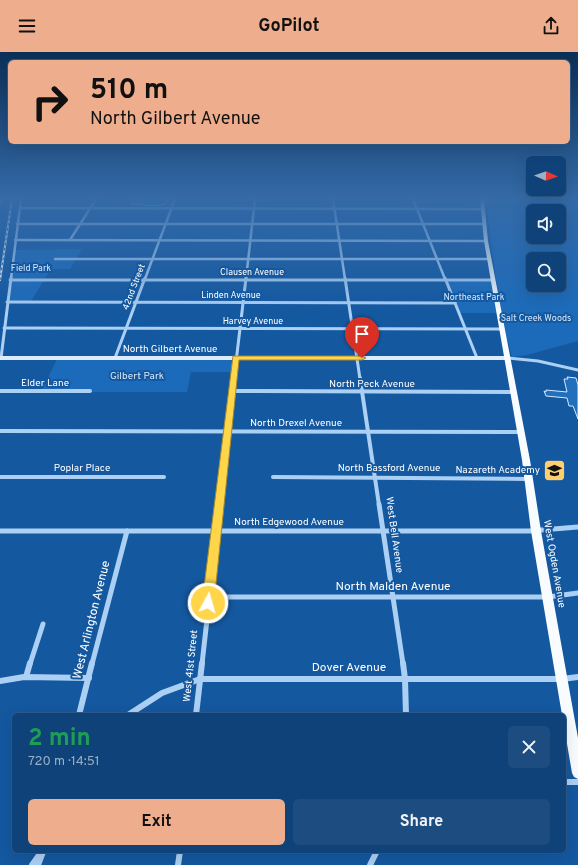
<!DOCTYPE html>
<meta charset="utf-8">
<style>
body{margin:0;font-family:Overpass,sans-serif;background:#1d4d80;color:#f1f3f6;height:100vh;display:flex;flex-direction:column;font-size:15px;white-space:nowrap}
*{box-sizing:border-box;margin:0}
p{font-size:13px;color:#9bb0c6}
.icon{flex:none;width:22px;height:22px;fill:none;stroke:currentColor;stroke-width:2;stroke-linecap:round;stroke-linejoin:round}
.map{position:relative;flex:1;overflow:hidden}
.sheet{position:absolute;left:12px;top:661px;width:554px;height:140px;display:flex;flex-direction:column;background:#0f4278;border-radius:6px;box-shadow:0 4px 16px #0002,0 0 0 1px #2f5b8a}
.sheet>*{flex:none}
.banner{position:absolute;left:8px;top:8px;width:562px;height:84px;border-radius:6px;box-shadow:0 4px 16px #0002,0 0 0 1px #2f5b8a;background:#eead8d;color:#111;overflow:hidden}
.needle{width:26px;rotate:92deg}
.controls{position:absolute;left:526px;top:104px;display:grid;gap:8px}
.controls a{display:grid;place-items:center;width:40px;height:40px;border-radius:6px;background:#0f4278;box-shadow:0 4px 16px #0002,0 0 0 1px #2f5b8a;font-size:20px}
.pin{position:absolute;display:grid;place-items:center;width:34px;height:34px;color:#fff;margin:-41px -17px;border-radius:50% 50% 50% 0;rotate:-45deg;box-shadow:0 0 4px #0007}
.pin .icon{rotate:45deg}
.me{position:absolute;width:44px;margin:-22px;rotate:6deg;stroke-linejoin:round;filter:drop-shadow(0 0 3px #0008)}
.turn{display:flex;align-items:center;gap:14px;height:84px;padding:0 16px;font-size:18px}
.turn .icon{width:52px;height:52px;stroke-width:2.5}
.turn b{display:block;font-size:28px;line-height:34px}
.round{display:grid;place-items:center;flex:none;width:42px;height:42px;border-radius:6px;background:#1d4d80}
.summary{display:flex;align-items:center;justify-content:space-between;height:68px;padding:0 16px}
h1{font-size:24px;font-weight:700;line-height:30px;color:#1e9e55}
.button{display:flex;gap:8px;margin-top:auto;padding:8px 16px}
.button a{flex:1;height:46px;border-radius:6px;background:#eead8d;color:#111;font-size:16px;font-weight:700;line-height:46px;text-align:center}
.button a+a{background:#1d4d80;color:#f1f3f6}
header{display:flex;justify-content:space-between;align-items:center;height:52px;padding:0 16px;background:#eead8d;color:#111;font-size:18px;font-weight:700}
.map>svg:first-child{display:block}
</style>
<header><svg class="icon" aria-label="menu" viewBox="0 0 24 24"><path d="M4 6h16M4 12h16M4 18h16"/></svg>GoPilot<svg class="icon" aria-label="share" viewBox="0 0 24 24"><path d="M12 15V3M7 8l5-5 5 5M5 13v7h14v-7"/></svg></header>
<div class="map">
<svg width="578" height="813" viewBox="0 0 578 813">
<rect width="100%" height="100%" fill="#1458a0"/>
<g fill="#1c6bba" fill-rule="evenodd">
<path d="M486,147H578V289L527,303L512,305C498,254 492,200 486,147ZM533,159H559V185H533ZM533,207H559V233H533Z"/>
<polygon points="82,197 70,217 51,217 31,249 10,249 15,198"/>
<polygon points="447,228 492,229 497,261 460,261"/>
<polygon points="57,307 230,308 232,309 231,320 191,320 187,340 90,340 42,338"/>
</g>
<g fill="#226fbe" stroke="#d5e9fd">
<polygon points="134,147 168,147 166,152 156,154 131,152"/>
<polygon points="567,325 576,326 578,333 578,367 573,354 569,354 567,346 546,344 544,339 546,340 546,338 567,340 564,327 568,327"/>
</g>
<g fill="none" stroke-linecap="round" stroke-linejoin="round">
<g stroke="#acd0f4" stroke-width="2.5">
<polyline points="333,147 345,227"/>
<polyline points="413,147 445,227"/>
<polyline points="0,151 1,147"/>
<polyline points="20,156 483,157"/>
<polyline points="17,172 484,172"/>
<polyline points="15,188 486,189"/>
<polyline points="70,188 96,147"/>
<polyline points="55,207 490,207"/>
<polyline points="11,227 21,147"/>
<polyline points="145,227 175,147"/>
<polyline points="246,227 255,147"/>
</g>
<g stroke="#acd0f4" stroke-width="3">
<polyline points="345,226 360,327"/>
<polyline points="445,226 477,306"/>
<polyline points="10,228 493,228"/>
<polyline points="7,250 455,251"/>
<polyline points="4,276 502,277"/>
<polyline points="1,306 11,226"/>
<polyline points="115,306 145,226"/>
<polyline points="507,306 538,309 578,318"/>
<polyline points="234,327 246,226"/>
</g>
<g stroke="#acd0f4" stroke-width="4">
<polyline points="360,326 379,453"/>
<polyline points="0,339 90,339"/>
<polyline points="232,339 513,340"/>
<polyline points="0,379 521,380"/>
<polyline points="0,425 164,425"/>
<polyline points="273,425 528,427"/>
<polyline points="220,453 235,326"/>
</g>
<g stroke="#acd0f4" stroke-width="5">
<polyline points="379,452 403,612"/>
<polyline points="0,479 529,479 578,475"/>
<polyline points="209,545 548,545 578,541"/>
<polyline points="30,612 43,572"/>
<polyline points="92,612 127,479"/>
<polyline points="202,612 220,452"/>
</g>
<g stroke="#acd0f4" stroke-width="6">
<polyline points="403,611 405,627 406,663"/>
<polyline points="26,625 30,611"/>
<polyline points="0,629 24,625 89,626"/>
<polyline points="79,663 92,611"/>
<polyline points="128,663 162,641 200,627 562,627 578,625"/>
<polyline points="196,663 202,611"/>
<polyline points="564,730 578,730"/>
<polyline points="32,813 42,799"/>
<polyline points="38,813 43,800"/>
<polyline points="178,813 180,799"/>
<polyline points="370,813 377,799"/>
</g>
<polygon fill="#dcecfd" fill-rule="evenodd" points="0,304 506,304 509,306 506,308 0,308"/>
<polygon fill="#f9fcff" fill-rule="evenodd" points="480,147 484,147 488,189 530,408 541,479 578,686 578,727 574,725 572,721 564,674 564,663 562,663 531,479 522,408 484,189"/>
<defs>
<polyline id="rail" points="0,228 12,147"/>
</defs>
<use href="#rail" stroke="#fff" stroke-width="2"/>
<use href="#rail" stroke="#1458a0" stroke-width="1" stroke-dasharray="2.5" stroke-linecap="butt"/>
</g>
<linearGradient id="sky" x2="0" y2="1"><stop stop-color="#0b3058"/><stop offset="0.56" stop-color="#346aa7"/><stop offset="1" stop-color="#346aa7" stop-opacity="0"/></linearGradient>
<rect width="578" height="261" fill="url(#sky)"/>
<polygon fill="#ffd54a" stroke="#a68a30" points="233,304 362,304 366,306 362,308 239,308 214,551 212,554 208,555 204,554 202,551"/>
<defs>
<symbol id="school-square" viewBox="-11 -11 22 22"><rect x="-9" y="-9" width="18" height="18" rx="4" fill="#ffce6f" stroke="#1458a0"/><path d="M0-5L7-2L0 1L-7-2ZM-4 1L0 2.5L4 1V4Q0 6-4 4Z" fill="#111"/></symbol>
</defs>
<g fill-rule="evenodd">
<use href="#school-square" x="542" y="406" width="25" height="25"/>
</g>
<g text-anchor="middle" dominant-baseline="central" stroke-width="4" stroke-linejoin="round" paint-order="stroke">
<g font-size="9" fill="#d5e9fd" stroke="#1458a0">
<text x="31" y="216">Field Park</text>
<text x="474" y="245">Northeast Park</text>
<text x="536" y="266">Salt Creek Woods</text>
</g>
<g font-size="9" fill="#fff" stroke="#1458a0">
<text x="252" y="220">Clausen Avenue</text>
<text transform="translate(134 235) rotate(-69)">42nd Street</text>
<text x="231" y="243">Linden Avenue</text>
<text x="253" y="269">Harvey Avenue</text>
</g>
<g font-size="10" fill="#fff" stroke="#1458a0">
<text x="170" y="297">North Gilbert Avenue</text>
<text x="45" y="331">Elder Lane</text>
<text x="372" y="332">North Peck Avenue</text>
<text x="296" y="371">North Drexel Avenue</text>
<text x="82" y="416">Poplar Place</text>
<text x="389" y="416">North Bassford Avenue</text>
<text x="289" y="470">North Edgewood Avenue</text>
<text transform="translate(394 483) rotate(82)">West Bell Avenue</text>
<text transform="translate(554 512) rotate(80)">West Ogden Avenue</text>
<text transform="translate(191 614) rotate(-84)">West 41st Street</text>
</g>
<g font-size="10" fill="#d5e9fd" stroke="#1458a0">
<text x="137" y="324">Gilbert Park</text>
</g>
<g font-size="10" fill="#fff" stroke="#1458a0" text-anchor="end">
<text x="540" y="418">Nazareth Academy</text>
</g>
<g font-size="12" fill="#fff" stroke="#1458a0">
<text x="393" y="535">North Malden Avenue</text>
<text transform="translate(92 568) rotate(-76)">West Arlington Avenue</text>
<text x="349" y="616">Dover Avenue</text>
</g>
</g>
</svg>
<div class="controls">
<a><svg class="needle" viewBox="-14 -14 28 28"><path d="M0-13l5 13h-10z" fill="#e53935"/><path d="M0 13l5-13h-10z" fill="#9bb0c6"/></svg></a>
<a><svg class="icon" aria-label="sound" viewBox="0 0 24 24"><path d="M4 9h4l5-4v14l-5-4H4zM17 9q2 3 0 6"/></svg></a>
<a><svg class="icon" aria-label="search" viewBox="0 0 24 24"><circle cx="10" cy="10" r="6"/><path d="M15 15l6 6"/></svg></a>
</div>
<div class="pin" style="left:362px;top:306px;background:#d93025"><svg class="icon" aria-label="arrive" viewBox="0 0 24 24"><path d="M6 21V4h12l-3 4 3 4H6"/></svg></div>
<svg class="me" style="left:208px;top:551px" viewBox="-20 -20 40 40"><circle r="17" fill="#ffd54a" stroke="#fff" stroke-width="3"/><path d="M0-11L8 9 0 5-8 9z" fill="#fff"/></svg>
<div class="banner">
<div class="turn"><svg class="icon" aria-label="right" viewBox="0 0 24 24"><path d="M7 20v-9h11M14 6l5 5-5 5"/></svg><div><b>510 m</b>North Gilbert Avenue</div></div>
</div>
<section class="sheet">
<div class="summary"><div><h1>2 min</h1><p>720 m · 14:51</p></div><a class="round"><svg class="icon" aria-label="close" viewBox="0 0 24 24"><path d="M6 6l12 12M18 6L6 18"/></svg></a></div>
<div class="button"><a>Exit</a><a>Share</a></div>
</section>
</div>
